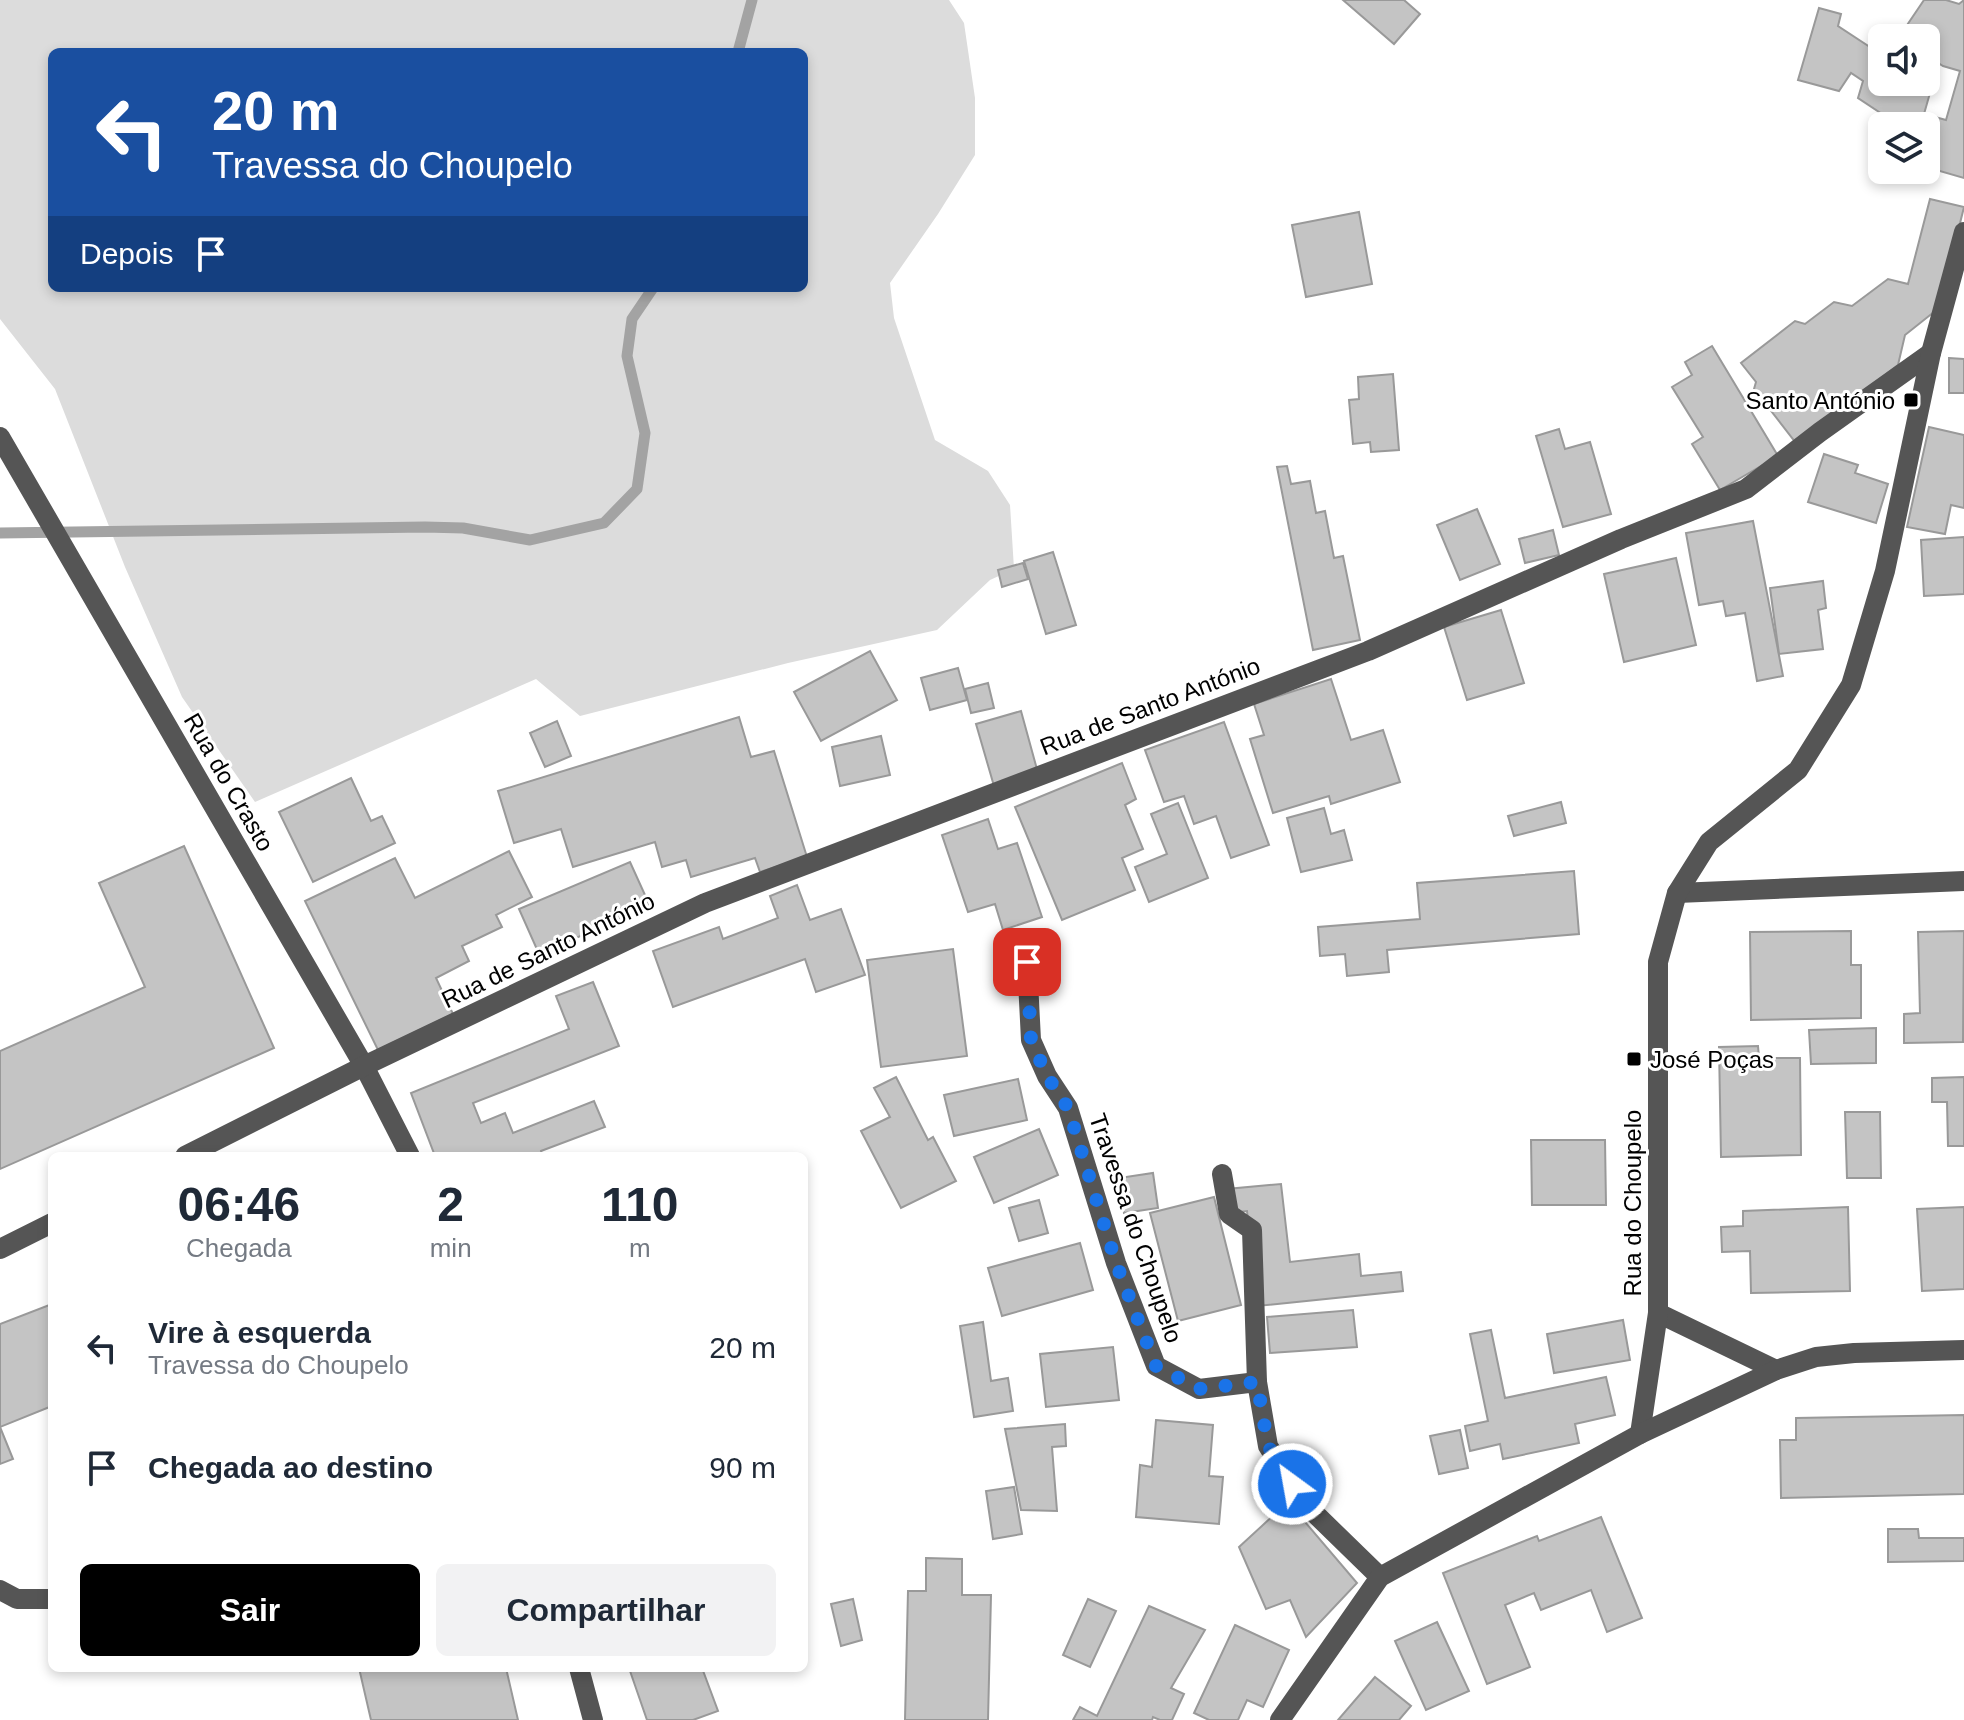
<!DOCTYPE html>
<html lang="pt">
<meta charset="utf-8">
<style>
body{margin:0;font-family:Arial,sans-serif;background:#f2f2f3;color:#1f2937;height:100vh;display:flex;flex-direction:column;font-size:30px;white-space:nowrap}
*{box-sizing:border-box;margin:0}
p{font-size:26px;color:#747a83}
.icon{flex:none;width:44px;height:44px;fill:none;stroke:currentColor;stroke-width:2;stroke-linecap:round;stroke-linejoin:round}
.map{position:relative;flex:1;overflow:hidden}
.panel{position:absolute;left:48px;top:1152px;width:760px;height:520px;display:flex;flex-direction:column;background:#fff;border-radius:12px;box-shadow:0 4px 12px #0003}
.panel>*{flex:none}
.banner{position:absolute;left:48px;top:48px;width:760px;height:244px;border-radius:12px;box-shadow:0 4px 12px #0003;background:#1a4fa0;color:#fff;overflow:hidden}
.buttons{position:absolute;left:1868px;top:24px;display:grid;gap:16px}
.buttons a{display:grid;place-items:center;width:72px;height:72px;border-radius:12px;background:#fff;box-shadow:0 4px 12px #0003;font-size:40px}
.pin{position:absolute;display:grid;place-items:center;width:68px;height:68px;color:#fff;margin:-34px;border-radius:16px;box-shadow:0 4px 12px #0006}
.me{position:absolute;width:88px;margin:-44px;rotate:328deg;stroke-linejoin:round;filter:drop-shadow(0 0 6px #0008)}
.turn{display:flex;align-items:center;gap:28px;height:168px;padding:0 32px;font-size:36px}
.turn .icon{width:104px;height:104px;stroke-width:2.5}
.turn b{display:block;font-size:56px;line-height:68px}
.then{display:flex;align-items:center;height:76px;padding:0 32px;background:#0003;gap:16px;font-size:30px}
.eta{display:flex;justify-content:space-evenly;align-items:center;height:136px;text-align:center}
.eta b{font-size:48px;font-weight:700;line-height:56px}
.primary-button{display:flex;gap:16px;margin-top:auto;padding:16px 32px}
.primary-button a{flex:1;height:92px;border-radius:12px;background:#000;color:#fff;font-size:32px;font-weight:700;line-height:92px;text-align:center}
.primary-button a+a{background:#f2f2f3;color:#1f2937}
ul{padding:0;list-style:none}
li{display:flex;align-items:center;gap:24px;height:120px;padding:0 32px}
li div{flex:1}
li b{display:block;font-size:30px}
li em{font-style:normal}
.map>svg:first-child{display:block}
</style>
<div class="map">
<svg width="1964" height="1720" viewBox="0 0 1964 1720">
<rect width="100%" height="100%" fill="#fff"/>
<path fill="#dcdcdc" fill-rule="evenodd" d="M0,0H949L964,23L975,98V155L938,214L890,283L894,318L935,440L988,471L1010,505L1014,569L990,580L937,630L788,663L580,716L536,679L255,802L182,697L125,567L55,389L0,319ZM52,52H804V288H52Z"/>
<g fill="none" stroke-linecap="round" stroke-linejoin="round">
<g stroke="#a3a3a3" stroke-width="11">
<polyline points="738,52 752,0"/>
<polyline points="0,533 425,527 463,528 530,540 604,523 637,489 645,433 627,356 632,319 653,288"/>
</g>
</g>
<g fill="#c4c4c4" stroke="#999" stroke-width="2">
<polygon points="1343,0 1404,0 1420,14 1394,44"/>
<polygon points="1924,0 1946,0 1959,4 1964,0 1964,178 1926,167 1926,126 1890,126 1891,120 1858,98 1863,81 1851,73 1839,91 1798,80 1819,8 1841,14 1838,26 1882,55 1882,82 1914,82 1930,93 1924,114 1946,120 1960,71 1943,66 1926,55 1926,38 1899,37"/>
<polygon points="1930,199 1964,207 1939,308 1905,335 1898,365 1796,443 1754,389 1756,382 1741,363 1795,321 1805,324 1834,302 1852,306 1888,279 1908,284"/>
<polygon points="1359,212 1372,284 1306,297 1292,225"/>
<polygon points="1712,346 1778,456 1720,490 1692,444 1703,437 1672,387 1692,375 1685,362"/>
<polygon points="1949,358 1964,359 1964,393 1949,393"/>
<polygon points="1393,374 1399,450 1371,452 1370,442 1353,444 1349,400 1359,399 1358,377"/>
<polygon points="1929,427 1964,435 1964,508 1951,505 1945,534 1907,527"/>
<polygon points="1559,429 1565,449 1590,442 1611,514 1563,527 1536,436"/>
<polygon points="1824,454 1858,465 1855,473 1888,484 1876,523 1808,502"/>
<polygon points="1287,466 1291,484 1310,481 1316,513 1325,511 1334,558 1343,556 1360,640 1313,650 1277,467"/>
<polygon points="1477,509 1500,564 1460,580 1437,525"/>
<polygon points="1753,521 1783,676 1757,681 1745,613 1726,616 1723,601 1699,605 1686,533"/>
<polygon points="1553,530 1559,555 1525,563 1519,539"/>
<polygon points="1964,537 1964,594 1924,596 1921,540"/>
<polygon points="1053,552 1076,625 1046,634 1024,561"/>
<polygon points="1676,558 1696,645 1624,662 1604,574"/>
<polygon points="1023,563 1028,579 1002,587 998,570"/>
<polygon points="1823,581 1826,608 1818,610 1823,649 1779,654 1770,588"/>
<polygon points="1501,610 1524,683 1467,700 1444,627"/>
<polygon points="870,651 897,700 821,741 794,692"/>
<polygon points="958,668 967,700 930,710 921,678"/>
<polygon points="1331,679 1351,740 1383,730 1400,782 1331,804 1329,796 1273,813 1250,739 1264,735 1254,704"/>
<polygon points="988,683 994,708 971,713 965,689"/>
<polygon points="1021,711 1038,773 994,786 976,724"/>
<polygon points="739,717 751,757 774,751 807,857 760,872 755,858 691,877 686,860 662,867 655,842 573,867 561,829 514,843 498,791"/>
<polygon points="557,721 571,756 545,767 530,733"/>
<polygon points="1224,722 1269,845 1231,858 1216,816 1194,824 1184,796 1164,802 1145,750"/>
<polygon points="881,736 890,775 840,786 832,747"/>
<polygon points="1122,763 1136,799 1125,805 1143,849 1122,858 1135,890 1062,920 1015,807"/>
<polygon points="351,778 371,821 382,816 395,843 313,882 279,812"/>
<polygon points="1561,802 1566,823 1514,836 1508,816"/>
<polygon points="1178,803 1208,878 1149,902 1135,867 1167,854 1151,814"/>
<polygon points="1324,808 1331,834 1344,830 1352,860 1301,872 1287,818"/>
<polygon points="988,819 998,849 1017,843 1042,917 1003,930 995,904 968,912 942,835"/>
<polygon points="184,846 274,1048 0,1169 0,1051 145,987 99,883"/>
<polygon points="509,851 532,897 496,915 502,927 462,946 469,961 436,978 453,1014 378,1050 305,901 395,858 415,898"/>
<polygon points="630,862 650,906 539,954 519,909"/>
<polygon points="1574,871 1579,934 1387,950 1389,972 1347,976 1345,954 1320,956 1318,927 1420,919 1417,883"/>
<polygon points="797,885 810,920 841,909 865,975 816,992 805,959 673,1007 653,951 719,927 723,939 778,918 770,896"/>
<polygon points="1851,931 1851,965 1861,965 1861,1018 1751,1020 1750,932"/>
<polygon points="1964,931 1963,1042 1904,1043 1904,1014 1920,1013 1918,932"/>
<polygon points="953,949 967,1056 881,1067 867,960"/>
<polygon points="593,982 619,1046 473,1103 481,1123 505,1113 513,1133 594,1101 605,1127 541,1151 542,1156 435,1156 411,1093 569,1029 556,996"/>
<polygon points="1876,1028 1876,1063 1811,1064 1809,1030"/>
<polygon points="1758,1046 1759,1058 1800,1058 1801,1155 1721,1157 1719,1047"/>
<polygon points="896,1077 928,1140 933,1137 956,1181 901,1208 861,1131 890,1117 874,1088"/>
<polygon points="1964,1077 1964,1146 1948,1146 1947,1102 1932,1102 1932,1078"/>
<polygon points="1018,1079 1027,1120 954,1136 944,1095"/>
<polygon points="1845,1112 1880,1112 1881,1178 1847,1178"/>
<polygon points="1039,1129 1058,1175 994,1203 974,1157"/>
<polygon points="1531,1140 1605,1140 1606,1205 1532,1205"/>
<polygon points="1153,1173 1158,1208 1124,1213 1119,1178"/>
<polygon points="1281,1184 1290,1262 1359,1254 1361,1276 1401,1272 1403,1291 1257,1306 1247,1211 1230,1213 1227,1189"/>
<polygon points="1214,1197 1241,1305 1178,1321 1150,1213"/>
<polygon points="1039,1200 1048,1233 1019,1241 1009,1208"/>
<polygon points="1848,1207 1850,1291 1751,1293 1750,1251 1722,1252 1721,1227 1743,1226 1743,1211"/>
<polygon points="1964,1207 1964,1289 1922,1291 1917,1209"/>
<polygon points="1080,1243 1093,1290 1002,1316 988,1268"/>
<polygon points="52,1304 52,1406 0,1427 0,1324"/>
<polygon points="1353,1310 1357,1347 1270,1353 1267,1317"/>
<polygon points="1623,1320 1630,1360 1554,1373 1547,1334"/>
<polygon points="983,1322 991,1381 1008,1378 1013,1411 974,1417 960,1326"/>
<polygon points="1491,1330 1505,1398 1606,1377 1615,1415 1575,1424 1579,1443 1503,1459 1500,1444 1470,1451 1465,1426 1488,1421 1470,1334"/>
<polygon points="1113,1347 1119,1400 1046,1407 1040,1354"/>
<polygon points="1964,1415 1964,1494 1781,1498 1780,1440 1796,1440 1796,1418"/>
<polygon points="1156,1420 1213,1425 1209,1476 1223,1477 1219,1524 1136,1517 1140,1465 1152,1467"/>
<polygon points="1065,1424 1066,1446 1052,1447 1057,1511 1021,1510 1005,1429"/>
<polygon points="0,1427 13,1459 0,1464"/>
<polygon points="1460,1430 1468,1468 1439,1474 1430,1436"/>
<polygon points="1014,1487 1022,1534 993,1539 986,1491"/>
<polygon points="1288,1502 1357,1583 1306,1637 1290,1600 1266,1609 1239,1547"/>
<polygon points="1601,1517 1642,1618 1607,1632 1591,1590 1541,1610 1534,1593 1505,1605 1530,1667 1487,1684 1443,1573 1537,1536 1539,1541"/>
<polygon points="1888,1529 1918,1529 1919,1538 1964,1538 1964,1561 1888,1562"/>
<polygon points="926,1558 962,1559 962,1595 991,1595 988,1720 905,1720 908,1591 926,1591"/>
<polygon points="853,1599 862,1640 841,1646 831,1604"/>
<polygon points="1088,1599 1116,1611 1090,1667 1063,1655"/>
<polygon points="1149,1606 1205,1630 1171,1688 1184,1694 1172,1720 1160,1720 1153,1717 1152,1720 1073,1720 1080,1707 1097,1716"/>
<polygon points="1437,1622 1469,1691 1426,1710 1395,1641"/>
<polygon points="1235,1625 1289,1650 1263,1707 1247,1700 1238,1720 1209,1720 1194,1713"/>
<polygon points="359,1668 506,1668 518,1720 371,1720"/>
<polygon points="629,1668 702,1668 718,1711 693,1720 647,1720"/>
<polygon points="1375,1677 1411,1706 1399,1720 1338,1720"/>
</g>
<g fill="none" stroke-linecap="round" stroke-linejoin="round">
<g stroke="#555" stroke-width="20">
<polyline points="0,437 364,1066 410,1156"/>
<polyline points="1677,893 1964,881"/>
<polyline points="1027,962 1031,1040 1047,1076 1068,1108 1116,1263 1156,1366 1199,1389 1257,1382 1268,1446 1304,1503 1380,1577"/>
<polyline points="185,1156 364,1066 705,903 1368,651 1621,539 1746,489 1820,432 1931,353"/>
<polyline points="1222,1174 1229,1214 1252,1230 1257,1382"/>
<polyline points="0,1249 52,1223"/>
<polyline points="1658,1313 1776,1370"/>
<polyline points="1640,1434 1658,1313 1658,962 1677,893 1709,842 1798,770 1851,685 1885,571 1931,353 1964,232"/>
<polyline points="0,1590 17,1599 52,1599"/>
<polyline points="579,1668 593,1720"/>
<polyline points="1280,1720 1380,1577 1640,1434 1776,1370 1816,1357 1854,1353 1964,1350"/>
</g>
</g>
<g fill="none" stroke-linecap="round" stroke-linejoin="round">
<polyline stroke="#1a73e8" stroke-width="14" stroke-dasharray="0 25.2" points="1027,962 1031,1040 1047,1076 1068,1108 1116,1263 1156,1366 1199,1389 1257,1382 1268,1446 1292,1484"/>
</g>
<g fill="#000" stroke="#fff" stroke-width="3">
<rect x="1903" y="392" width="16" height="16" rx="4"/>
<rect x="1626" y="1051" width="16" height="16" rx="4"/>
</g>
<g text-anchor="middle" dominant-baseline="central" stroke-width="6" stroke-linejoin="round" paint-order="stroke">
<g font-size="24" fill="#000" stroke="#fff" text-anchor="end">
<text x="1895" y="400">Santo António</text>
<text x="1650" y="1059" text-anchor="start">José Poças</text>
</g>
<g font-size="24" fill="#000" stroke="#fff">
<text transform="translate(1150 706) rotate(-21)">Rua de Santo António</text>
<text transform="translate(229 782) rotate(60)">Rua do Crasto</text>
<text transform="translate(548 950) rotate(-26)">Rua de Santo António</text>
<text transform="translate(1632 1203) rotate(-90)">Rua do Choupelo</text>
<text transform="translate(1136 1228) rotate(71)">Travessa do Choupelo</text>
</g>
</g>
</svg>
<div class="buttons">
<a><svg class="icon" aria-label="sound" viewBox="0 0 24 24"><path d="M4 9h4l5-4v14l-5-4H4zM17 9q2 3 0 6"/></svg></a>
<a><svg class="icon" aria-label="layers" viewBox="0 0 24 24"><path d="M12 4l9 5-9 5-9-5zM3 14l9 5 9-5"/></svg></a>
</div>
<div class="pin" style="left:1027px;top:962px;background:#d93025"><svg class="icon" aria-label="arrive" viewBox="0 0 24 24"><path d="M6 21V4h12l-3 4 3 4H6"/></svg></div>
<svg class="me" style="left:1292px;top:1484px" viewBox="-20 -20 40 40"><circle r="17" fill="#1a73e8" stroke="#fff" stroke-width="3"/><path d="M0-11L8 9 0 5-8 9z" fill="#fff"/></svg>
<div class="banner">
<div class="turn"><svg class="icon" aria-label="left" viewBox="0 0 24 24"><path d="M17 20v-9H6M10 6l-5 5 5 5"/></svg><div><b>20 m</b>Travessa do Choupelo</div></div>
<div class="then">Depois<svg class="icon" aria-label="arrive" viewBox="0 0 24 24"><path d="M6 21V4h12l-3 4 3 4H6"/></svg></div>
</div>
<section class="panel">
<div class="eta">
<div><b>06:46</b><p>Chegada</p></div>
<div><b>2</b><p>min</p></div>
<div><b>110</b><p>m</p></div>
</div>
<ul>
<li><svg class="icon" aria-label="left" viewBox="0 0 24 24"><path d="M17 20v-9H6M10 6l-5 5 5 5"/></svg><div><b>Vire à esquerda</b><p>Travessa do Choupelo</p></div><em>20 m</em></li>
<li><svg class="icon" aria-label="arrive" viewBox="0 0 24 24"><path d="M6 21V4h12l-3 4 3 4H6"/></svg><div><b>Chegada ao destino</b></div><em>90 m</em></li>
</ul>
<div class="primary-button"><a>Sair</a><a>Compartilhar</a></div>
</section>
</div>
